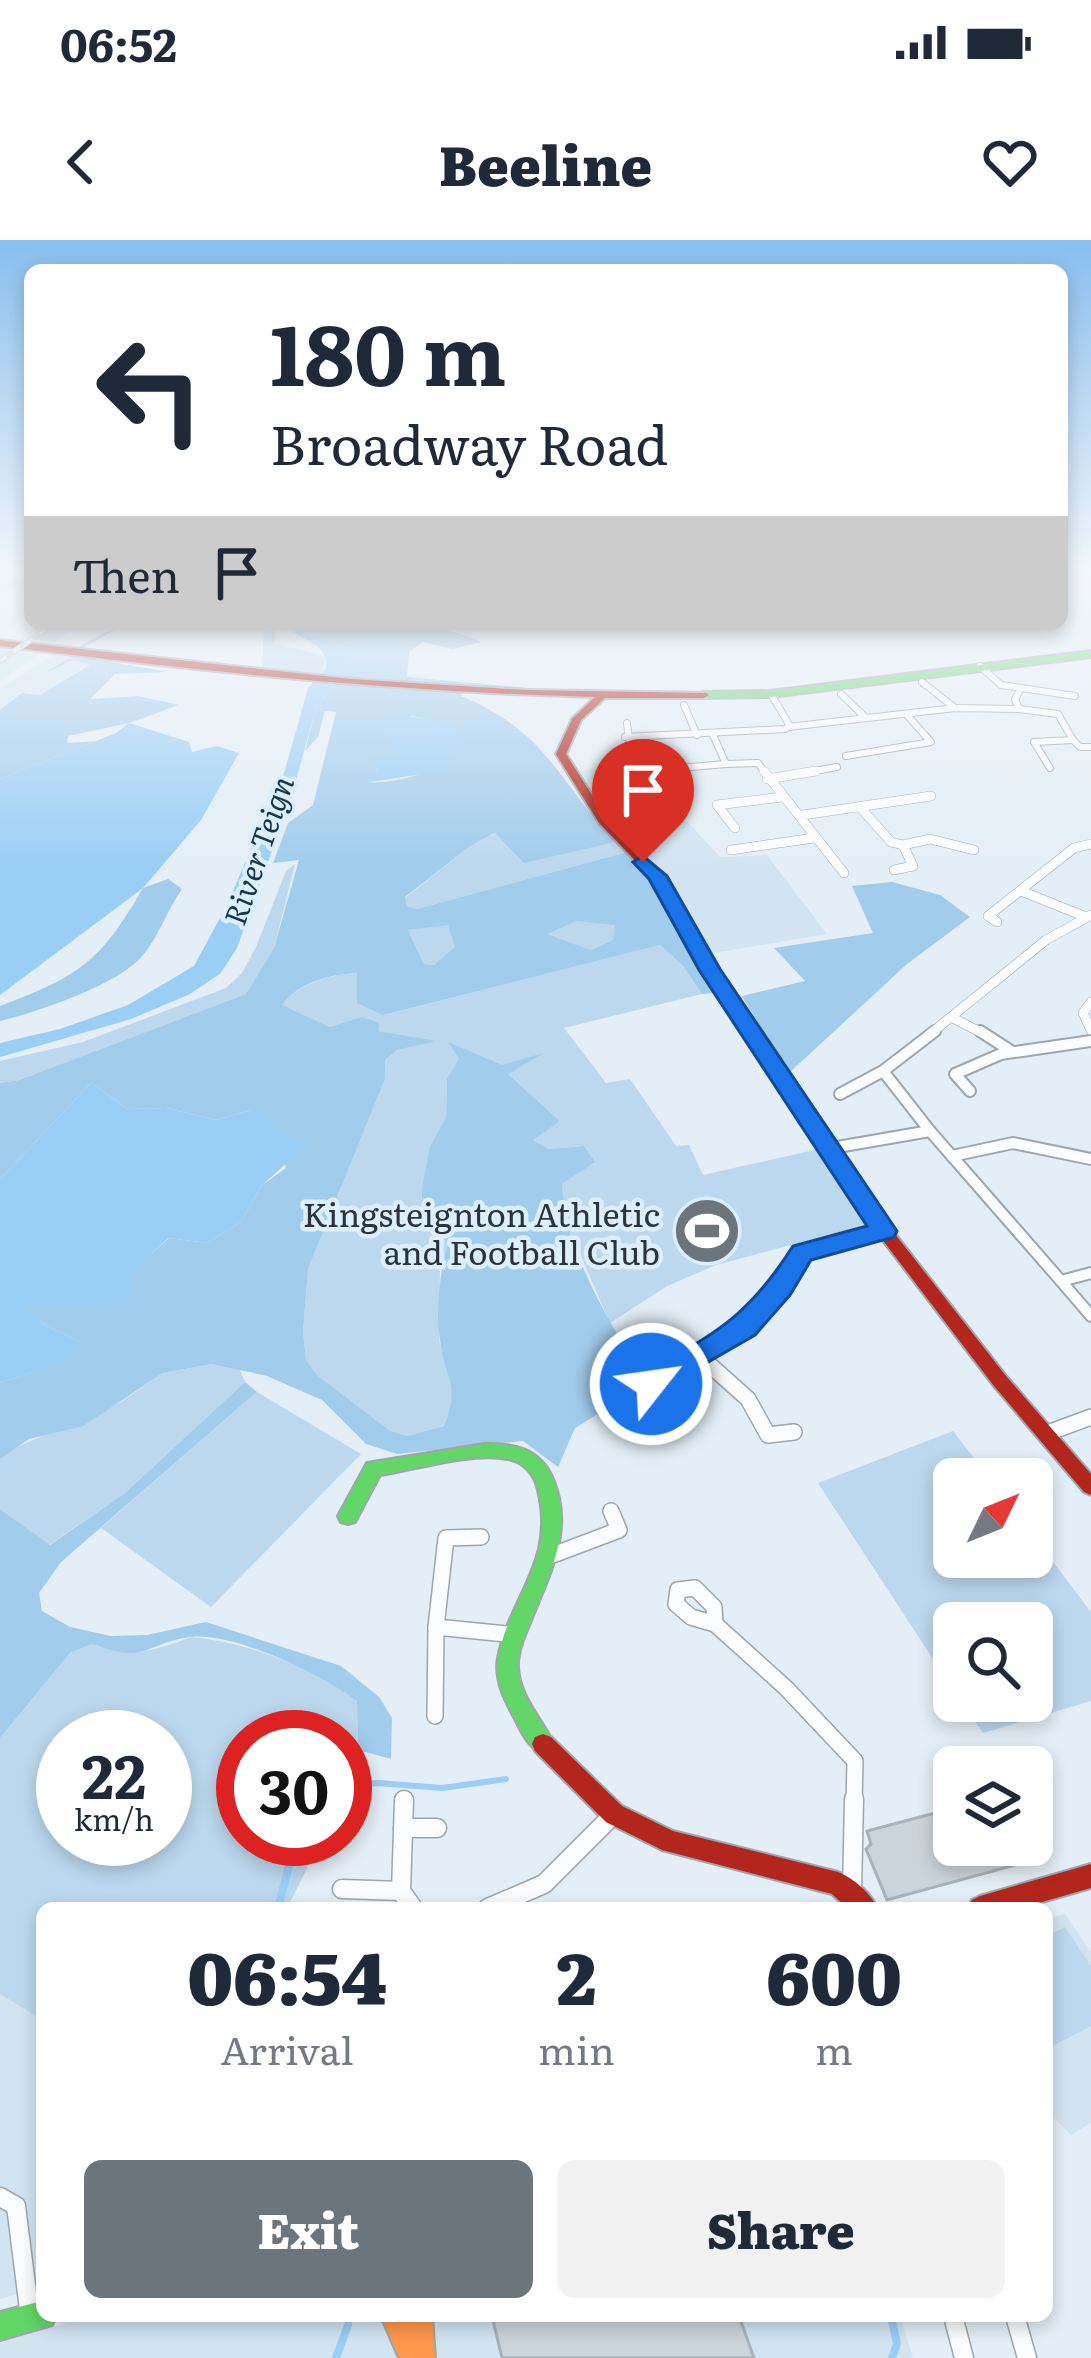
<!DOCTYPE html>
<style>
body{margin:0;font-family:Literata,serif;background:#f2f2f3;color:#1f2937;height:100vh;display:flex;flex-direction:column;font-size:45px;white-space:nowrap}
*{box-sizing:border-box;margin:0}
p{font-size:39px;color:#747a83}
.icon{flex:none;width:66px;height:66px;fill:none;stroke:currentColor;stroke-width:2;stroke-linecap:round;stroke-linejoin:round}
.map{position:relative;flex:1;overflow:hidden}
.drawer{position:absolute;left:36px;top:1662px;width:1017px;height:420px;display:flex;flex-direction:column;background:#fff;border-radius:18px;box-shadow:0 6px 18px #0003}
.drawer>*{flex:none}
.top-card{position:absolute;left:24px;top:24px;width:1044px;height:366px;border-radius:18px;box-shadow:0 6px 18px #0003;background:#fff;color:#1f2937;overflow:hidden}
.needle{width:78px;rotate:47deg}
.buttons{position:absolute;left:933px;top:1218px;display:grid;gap:24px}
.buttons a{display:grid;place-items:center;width:120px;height:120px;border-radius:18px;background:#fff;box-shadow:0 6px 18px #0003;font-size:60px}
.speed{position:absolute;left:36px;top:1470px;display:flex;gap:24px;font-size:60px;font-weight:700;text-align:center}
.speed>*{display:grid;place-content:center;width:156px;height:156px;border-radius:50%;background:#fff;box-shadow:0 6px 18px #0003;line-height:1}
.speed small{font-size:30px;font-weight:400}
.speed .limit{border:18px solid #d22;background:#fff;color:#111}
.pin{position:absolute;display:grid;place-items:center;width:102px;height:102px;color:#fff;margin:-123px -51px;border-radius:50% 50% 50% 0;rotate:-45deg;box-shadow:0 0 12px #0007}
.pin .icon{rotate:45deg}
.me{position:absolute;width:132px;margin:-66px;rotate:60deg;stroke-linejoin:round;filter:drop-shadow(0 0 9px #0008)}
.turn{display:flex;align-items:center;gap:42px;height:252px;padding:0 48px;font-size:54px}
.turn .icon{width:156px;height:156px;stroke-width:2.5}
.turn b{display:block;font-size:84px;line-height:102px}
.then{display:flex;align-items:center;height:114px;padding:0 48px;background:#0003;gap:24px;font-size:45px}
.eta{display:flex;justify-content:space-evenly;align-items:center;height:204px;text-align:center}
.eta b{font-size:72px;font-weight:800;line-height:84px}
.primary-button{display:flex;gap:24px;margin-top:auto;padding:24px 48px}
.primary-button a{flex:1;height:138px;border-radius:18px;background:#6c757c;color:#fff;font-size:48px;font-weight:800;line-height:138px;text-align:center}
.primary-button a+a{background:#f2f2f3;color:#1f2937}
.status{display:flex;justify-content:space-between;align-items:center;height:84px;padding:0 60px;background:#fff;direction:ltr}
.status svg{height:33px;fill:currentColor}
header{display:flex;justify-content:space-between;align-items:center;height:156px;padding:0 48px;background:#fff;font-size:54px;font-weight:800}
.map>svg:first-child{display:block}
</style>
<div class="status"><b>06:52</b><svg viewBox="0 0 49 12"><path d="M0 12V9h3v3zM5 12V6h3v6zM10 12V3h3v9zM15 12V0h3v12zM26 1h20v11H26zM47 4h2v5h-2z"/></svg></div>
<header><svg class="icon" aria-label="back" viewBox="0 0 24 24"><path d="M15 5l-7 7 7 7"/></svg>Beeline<svg class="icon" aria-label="heart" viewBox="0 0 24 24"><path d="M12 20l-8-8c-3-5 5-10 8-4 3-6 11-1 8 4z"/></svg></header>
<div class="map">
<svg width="1091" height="2118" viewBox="0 0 1091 2118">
<rect width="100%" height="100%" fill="#e4eef6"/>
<g fill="#d3e4f1">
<polygon points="39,384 73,389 52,405 28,406 44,410 0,441 0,407 23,403 17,402"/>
<polygon points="58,412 73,415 44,435 74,420 93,424 40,455 22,453 0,470 0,449"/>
<polygon points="635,526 720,617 767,615 827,694 708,714 677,651 591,560 580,531"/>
<polygon points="1065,1674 1091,1712 1091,1883 1071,1895 1047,1871 1047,1679"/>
<polygon points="0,1754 42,1780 42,2046 0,2059"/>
<polygon points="93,2076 900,2076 913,2118 0,2118 0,2100"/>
</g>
<g fill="#bcd8ee" fill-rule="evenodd">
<polygon points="264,384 275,384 275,404 322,415 326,419 320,437 262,433"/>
<polygon points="496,593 590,607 615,602 627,612 417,669 407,666 405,658 469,607"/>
<polygon points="295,624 274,708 246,754 19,840 0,843 0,821 83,802 226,748 242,733 256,707 286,631"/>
<polygon points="577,681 616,684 613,700 591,710 546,694"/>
<polygon points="448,684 456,708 434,725 424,724 408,690"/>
<path d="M660,705L683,726L702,754L564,788L606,843L630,839L676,906L689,905L703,935L819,909L873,983L716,1025L667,1046L610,1083L564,977L562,944L594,922L584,906L548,909L532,899L560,881L507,833L537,816L502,826L450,805L459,819L447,838L446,877L430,906L448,1002L440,1031L439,1100L455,1158L444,1186L407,1196L389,1190L317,1135L306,1120L303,1091L308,1029L385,839V820L397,810L430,801L378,791L362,778L330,787L281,765C303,742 327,735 358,733L384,775Z"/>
<polygon points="212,1124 238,1126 245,1142 125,1253 49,1305 0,1269 0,1219 10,1210 121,1162 163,1133"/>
<polygon points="257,1152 361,1214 211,1367 101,1288"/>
<polygon points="953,1191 990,1239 954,1239 954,1317 1032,1317 1032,1294 1091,1372 1091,1461 983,1493 961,1461 1032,1461 1032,1383 954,1383 954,1451 818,1243"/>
<path d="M191,1397C249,1403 310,1426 357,1460L358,1510L345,1542V1497H243V1599H322L287,1668H42V1780L0,1754V1498L70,1413L92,1404C129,1419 155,1411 191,1397ZM63,1497H165V1599H63Z"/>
<polygon points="1065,1687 1091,1726 1091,1786 1047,1809 1047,1696"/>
</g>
<g fill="#a1ccec" fill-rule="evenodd">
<path d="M297,384C359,384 425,375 481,402L453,409L423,402L409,412L407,437L551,450L465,448L461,456C546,491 557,539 615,602L524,623L495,593L469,607L405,657L407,666L417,669L627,612L659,646L715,753L702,754L683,726L660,705L383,775L357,763V733C327,735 300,742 282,765L330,787L362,777L379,783L378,791L436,801L397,810L385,820V839L308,1029L303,1091L306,1120L317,1135L389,1190L407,1196L444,1186C461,1143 445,1141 440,1100C435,1069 440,1033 448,1002L422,984V948L430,906L446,877L447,838L459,819L448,802L502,825L544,813L508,834L560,881L533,900L549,909L584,906L595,922L562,944C565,1012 609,1081 644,1138L633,1181L596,1175L575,1188L558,1227L523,1201L397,1214L366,1204L322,1160L267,1136L212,1124L163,1133L83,1186L29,1199L0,1219V1143L68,1120L79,1101L44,1085L22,1065C82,1062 125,1039 169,998L207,1003L241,982L261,946L286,928L271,889L252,870L215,880L166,868L128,869L91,843L0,939V843L19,840L246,754L274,708L299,620L273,623L288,583L313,565L336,472L325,471L318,497L305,511L316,468L357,414ZM412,476L427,479L449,514C436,536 388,544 366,542L378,531L371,520L381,521L393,511L382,481ZM577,681L615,685L613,700L591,710L547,694ZM448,685L455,707L434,725L424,724L408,690Z"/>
<polygon points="73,415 167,432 115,434 90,459 138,456 179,465 129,483 68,496 67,503 96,501 0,539 0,470 22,453 40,455 90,425 74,420 42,435"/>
<path d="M168,639L182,649C168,669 159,695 144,714C121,744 37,772 0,781V766C80,736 100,722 143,648Z"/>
<polygon points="892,642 940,655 970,677 907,724 788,834 742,756 805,741 774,708 873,693 852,646"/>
<path d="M245,1142L257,1152L61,1322L39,1353L42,1371L70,1387L111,1396L147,1395L206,1382L341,1426L379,1457L392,1478L391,1519L358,1510L357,1461C323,1435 235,1392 191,1397C144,1403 148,1425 92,1404L70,1413L0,1498V1269L50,1305L125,1253Z"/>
</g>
<g fill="#9acef5">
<polygon points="279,384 301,386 357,414 316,468 291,558 237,708 220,734 188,755 131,779 0,817 0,803 60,789 128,765 194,726 227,665 285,530 308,448 326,428 326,419 318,406"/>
<polygon points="398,475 452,482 470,503 449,514 443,531 363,543 378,531 370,519 381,520 392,511 381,480"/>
<polygon points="129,483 189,502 192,512 217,506 239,513 201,580 143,648 0,755 0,539 116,493"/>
<polygon points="91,843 128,869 166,868 215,880 252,870 268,875 272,889 309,903 261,946 241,982 207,1003 168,998 134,1030 128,1064 24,1066 44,1085 79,1101 69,1120 0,1143 0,939"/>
</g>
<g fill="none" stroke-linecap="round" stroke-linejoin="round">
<polyline stroke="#9acef5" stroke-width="3" points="76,410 123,384"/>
<polyline stroke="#9acef5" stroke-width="6" points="345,1546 378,1543 442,1548 506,1539"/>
<g stroke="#9acef5" stroke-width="8">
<polyline points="278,1668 296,1599"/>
<polyline points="891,2076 897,2104 892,2118"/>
<polyline points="336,2118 348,2085"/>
</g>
<polygon fill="#9acef5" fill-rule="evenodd" points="30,333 30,341 0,354 0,346"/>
</g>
<g fill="#cbd4da" stroke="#aab2b9" stroke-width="3">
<polygon points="954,1568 954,1605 1017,1605 1026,1622 887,1660 866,1609 871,1604 867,1591"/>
<polygon points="492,2076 739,2076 754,2118 502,2118"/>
</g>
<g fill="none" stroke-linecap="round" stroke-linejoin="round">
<defs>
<g id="street-far4">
<polyline points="980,426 1001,445 1075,456"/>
<polyline points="922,442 955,468"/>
<polyline points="841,454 866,478"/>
<polyline points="684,465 697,495"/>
<polyline points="1019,469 1058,474 1073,500 1034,502 1050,528"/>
<polyline points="627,483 632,522"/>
<polyline points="788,487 955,468 1019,469 1015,459 1020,450"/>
<polyline points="713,495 726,524 758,523 766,534"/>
<polyline points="625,497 785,489 790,486 771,454"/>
<polyline points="1073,500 1080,507 1091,507"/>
<polyline points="846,516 931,502 907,475"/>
<polyline points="645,531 726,524"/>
<polyline points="798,534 837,527"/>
</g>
<g id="street-far3">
<polyline points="764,531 844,633"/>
<polyline points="767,539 816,531"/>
<polyline points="860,567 891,602 903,605 930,599 974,610"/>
<polyline points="803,575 931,556"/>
<polyline points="735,588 717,565 782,557"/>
<polyline points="731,610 814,598"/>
<polyline points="894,630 913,626 903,605"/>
<polyline points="1021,651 1086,677"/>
<polyline points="997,682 988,676 1074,608 1091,604"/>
<polyline points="1091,762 1083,773 1091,790"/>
<polyline points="953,778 984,794"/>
<polyline points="930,794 1046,700 1091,675"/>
</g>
<g id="street-far2">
<polyline points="980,791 1011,811"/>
<polyline points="883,831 930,891"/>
<polyline points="970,851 955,834 1001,814 1091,801"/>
<polyline points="840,854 883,831 935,791"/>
<polyline points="826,909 930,891 1061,1041"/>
<polyline points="952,916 1013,903 1091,919"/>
<polyline points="1091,1033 1061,1041 1091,1076"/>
<polyline points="700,1116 715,1129"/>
<polyline points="676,1129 745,1088 802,1013 884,991"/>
</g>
<g id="street-far1">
<polyline points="711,1126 748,1159 768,1195 794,1192"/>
<polyline points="651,1144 681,1126"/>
<polyline points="1045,1194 1091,1177"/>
<polyline points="550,1316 619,1290 611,1271"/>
<polygon points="695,1348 714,1367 715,1384 691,1377 676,1364 678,1350"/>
<polyline points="715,1384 786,1448 855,1521 854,1562"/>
<polyline points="436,1387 516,1395"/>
<polyline points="435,1476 436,1387 446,1298 481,1297"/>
</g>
<g id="street">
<polyline points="404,1560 401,1651 413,1668"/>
<polyline points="403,1588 437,1588"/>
<polyline points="342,1649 401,1651"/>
<polyline points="852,1651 854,1559"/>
<polyline points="488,1668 544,1644 614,1574"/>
<polyline points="0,1957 16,1966 30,2077"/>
<polyline points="953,2076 964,2118"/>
<polyline points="1015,2076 1027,2118"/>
</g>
<g id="fast">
<polygon points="1091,411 1091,417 771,457 704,458 699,455 704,452 771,451"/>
<path d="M484,1204C515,1203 540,1209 553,1239C575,1291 548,1336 530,1383C524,1397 517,1413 518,1428C520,1458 542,1479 554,1504L551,1511L543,1514C529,1508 522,1493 515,1479C505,1461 494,1439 498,1418C510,1355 556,1322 538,1250C535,1235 524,1222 508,1219C471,1212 418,1229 380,1235L355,1282L348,1284L341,1282L338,1276L367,1223Z"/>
<polygon points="42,2061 42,2076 56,2076 52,2085 0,2100 0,2072"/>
</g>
<polygon id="slow" points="381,2076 432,2076 435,2118 399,2118"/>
<g id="jam">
<path d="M0,400L351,439L527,450L707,453L709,455L704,458H605L581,480L566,514L607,579L663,636L716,730L785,828L859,948L1006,1136L1091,1234V1255L1084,1252L994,1146L849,956L771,828L704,730L652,638L599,583L556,514L572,479L595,457C395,452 198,431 0,406Z"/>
<path d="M543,1494L551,1497L622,1566L673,1591L838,1632C853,1638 871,1653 877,1668H847L832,1654L662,1610L606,1582L535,1511L532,1504L535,1497Z"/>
<polygon points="1091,1624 1091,1648 1021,1668 968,1668 972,1660 980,1656"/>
</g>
</defs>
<use href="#street-far4" stroke="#9ea6ac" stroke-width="8"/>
<use href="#street-far3" stroke="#9ea6ac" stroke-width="10"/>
<use href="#street-far2" stroke="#9ea6ac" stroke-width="14"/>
<use href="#street-far1" stroke="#9ea6ac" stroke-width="18"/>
<use href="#street" stroke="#9ea6ac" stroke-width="21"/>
<use href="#fast" stroke="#9ea6ac" stroke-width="4"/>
<use href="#slow" stroke="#9ea6ac" stroke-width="4"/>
<use href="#jam" stroke="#9ea6ac" stroke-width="4"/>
<use href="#street-far4" stroke="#fbfcfe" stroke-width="6"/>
<use href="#street-far3" stroke="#fbfcfe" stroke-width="9"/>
<use href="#street-far2" stroke="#fbfcfe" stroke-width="10"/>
<use href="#street-far1" stroke="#fbfcfe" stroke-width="15"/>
<use href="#street" stroke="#fbfcfe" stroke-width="18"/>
<use href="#fast" fill="#63d668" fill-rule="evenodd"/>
<use href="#slow" fill="#ff974d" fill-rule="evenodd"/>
<use href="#jam" fill="#b3261e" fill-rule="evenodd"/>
<defs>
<polyline id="rail" points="0,421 54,384"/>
</defs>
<use href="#rail" stroke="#cacdcf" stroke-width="6"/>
<use href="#rail" stroke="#dceffe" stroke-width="3" stroke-dasharray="8" stroke-linecap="butt"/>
</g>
<linearGradient id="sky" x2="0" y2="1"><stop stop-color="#89beed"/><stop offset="0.53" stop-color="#f3f7fb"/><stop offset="1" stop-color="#f3f7fb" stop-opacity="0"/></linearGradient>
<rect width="1091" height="627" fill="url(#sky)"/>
<path fill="#1a73e8" stroke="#114b97" stroke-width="3" d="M643,616L667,636L720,729L897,991L894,997L811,1020L790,1055L755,1095L651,1155L641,1152L637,1144L641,1136C714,1093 746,1080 793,1006L867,986L699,730L649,639L633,622Z"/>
<defs>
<symbol id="stadium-disc" viewBox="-11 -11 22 22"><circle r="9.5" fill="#6c757c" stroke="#dceffe"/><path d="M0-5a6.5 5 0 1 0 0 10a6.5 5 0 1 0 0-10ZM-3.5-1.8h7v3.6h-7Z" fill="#fff"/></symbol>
</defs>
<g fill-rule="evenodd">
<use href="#stadium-disc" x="669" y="953" width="76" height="76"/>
</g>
<g text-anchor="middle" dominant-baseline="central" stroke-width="9" stroke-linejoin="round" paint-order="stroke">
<g font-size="30" font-style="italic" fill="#17354b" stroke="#dceffe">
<text transform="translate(257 610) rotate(-71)">River Teign</text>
</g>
<g font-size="33" fill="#2b343b" stroke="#dceffe" text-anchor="end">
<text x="660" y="972">Kingsteignton Athletic<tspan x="660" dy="38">and Football Club</tspan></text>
</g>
</g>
</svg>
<div class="buttons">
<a><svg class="needle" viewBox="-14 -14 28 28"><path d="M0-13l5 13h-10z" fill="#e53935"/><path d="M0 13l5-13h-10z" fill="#747a83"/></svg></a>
<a><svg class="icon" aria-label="search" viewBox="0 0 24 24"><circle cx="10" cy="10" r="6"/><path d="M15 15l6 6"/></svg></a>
<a><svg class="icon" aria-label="layers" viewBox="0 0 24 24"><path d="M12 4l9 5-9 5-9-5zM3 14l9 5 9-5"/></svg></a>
</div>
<div class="speed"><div>22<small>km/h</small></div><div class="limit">30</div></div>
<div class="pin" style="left:643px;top:622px;background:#d93025"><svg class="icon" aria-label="arrive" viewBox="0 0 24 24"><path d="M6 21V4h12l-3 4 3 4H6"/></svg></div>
<svg class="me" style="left:651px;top:1144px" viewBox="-20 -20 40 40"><circle r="17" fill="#1a73e8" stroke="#fff" stroke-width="3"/><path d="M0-11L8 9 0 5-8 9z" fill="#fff"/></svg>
<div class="top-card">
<div class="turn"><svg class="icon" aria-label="left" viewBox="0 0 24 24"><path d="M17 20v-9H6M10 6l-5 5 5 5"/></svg><div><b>180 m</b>Broadway Road</div></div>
<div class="then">Then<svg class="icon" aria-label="arrive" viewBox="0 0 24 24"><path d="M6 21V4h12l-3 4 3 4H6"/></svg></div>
</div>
<section class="drawer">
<div class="eta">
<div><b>06:54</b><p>Arrival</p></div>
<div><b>2</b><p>min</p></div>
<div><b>600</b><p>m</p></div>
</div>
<div class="primary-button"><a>Exit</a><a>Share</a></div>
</section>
</div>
